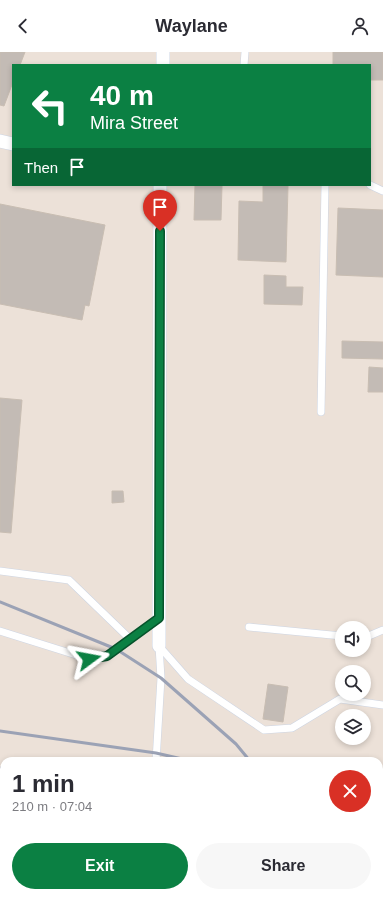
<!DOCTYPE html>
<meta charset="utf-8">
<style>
body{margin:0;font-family:Helvetica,sans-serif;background:#f7f7f7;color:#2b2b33;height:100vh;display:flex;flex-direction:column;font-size:15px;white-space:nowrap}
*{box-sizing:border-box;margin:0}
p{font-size:13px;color:#7c7c81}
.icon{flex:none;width:22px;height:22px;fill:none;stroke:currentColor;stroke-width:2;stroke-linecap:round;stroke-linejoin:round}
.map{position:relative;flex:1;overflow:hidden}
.drawer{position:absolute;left:0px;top:705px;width:383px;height:140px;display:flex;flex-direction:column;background:#fff;border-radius:12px 12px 0 0;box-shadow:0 2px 6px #0003}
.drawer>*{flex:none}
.hud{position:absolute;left:12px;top:12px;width:359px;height:122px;border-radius:0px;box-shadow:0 2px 6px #0003;background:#0b8043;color:#fff;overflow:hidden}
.tools{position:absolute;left:335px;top:569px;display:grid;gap:8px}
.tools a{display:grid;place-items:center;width:36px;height:36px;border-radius:50%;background:#fff;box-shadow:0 2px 6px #0003;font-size:20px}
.pin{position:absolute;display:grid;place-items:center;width:34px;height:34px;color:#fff;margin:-41px -17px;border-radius:50% 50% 50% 0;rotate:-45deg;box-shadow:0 0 4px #0007}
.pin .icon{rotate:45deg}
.me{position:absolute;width:44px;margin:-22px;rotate:77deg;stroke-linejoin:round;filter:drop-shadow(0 0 3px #0008)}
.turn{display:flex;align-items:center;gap:14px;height:84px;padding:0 12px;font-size:18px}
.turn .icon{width:52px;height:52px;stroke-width:2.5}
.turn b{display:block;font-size:28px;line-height:34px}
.then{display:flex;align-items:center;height:38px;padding:0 12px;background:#0003;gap:8px;font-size:15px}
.round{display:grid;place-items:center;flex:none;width:42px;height:42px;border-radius:21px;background:#f7f7f7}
.summary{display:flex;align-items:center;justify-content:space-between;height:68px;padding:0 12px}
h1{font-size:24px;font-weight:600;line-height:30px}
.button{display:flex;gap:8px;margin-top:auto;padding:8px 12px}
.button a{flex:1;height:46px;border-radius:24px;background:#0b8043;color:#fff;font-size:16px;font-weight:600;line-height:46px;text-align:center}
.button a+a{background:#f7f7f7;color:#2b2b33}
header{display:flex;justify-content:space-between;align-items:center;height:52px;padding:0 12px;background:#fff;font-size:18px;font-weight:600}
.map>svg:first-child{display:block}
</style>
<header><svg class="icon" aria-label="back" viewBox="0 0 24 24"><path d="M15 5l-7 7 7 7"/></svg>Waylane<svg class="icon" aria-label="person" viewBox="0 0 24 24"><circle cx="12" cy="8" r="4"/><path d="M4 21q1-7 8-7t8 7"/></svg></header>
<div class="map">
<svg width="383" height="845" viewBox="0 0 383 845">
<rect width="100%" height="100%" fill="#ece1d8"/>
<g fill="#c3bbb5" stroke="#c8bdb2">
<polygon points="0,0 25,0 20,13 13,13 13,30 4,54 0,53"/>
<polygon points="333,0 383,0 383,28 370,28 370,13 333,13"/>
<polygon points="195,133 222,133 221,168 194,168"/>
<polygon points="263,133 288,134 286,210 238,208 239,149 263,150"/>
<polygon points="0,152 105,173 89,254 85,253 82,268 0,252"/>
<polygon points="338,156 383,158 383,225 336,223"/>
<polygon points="264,223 286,224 286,235 303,235 302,253 264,252"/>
<polygon points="342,289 383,290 383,307 342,306"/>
<polygon points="369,315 383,316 383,340 368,340"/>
<polygon points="0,346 22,348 11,481 0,480"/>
<polygon points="112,439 123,439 124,450 112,451"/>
<polygon points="268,632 288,635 283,670 263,667"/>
</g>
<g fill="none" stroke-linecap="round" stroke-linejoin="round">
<defs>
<g id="lane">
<polyline points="244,13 245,0"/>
<polyline points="370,133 383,139"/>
<polyline points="321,360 325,133"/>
<polyline points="0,519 69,528 130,587"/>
<polyline points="249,575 342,584"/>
<polyline points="0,579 89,607 107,604 159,566"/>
<polyline points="364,586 383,578"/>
<polyline points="159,594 188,627 264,678 292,676 340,647 383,653"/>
<polyline points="156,709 161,626 159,594"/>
<polyline points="146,845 147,841"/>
</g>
<g id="street">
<polyline points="163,13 163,0"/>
<polyline points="0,89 13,92"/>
<polyline points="159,594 160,133"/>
</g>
</defs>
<use href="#lane" stroke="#cdd5e3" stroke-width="8"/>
<use href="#street" stroke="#cdd5e3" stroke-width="14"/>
<use href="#lane" stroke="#fff" stroke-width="7"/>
<use href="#street" stroke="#fff" stroke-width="13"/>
<g stroke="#9ba2b5" stroke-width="3">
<polyline points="0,550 116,597 161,626 236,692 250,709"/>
<polyline points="0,679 156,701 191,709"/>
<polyline points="0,716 4,717"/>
<polyline points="357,841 362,845"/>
</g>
</g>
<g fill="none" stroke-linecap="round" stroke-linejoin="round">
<defs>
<polyline id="route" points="89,607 107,604 159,566 160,179"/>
</defs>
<use href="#route" stroke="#07532c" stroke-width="10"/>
<use href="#route" stroke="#0b8043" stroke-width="7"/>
</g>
</svg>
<div class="tools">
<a><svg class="icon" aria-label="sound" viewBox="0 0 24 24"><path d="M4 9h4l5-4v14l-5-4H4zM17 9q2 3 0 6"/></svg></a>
<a><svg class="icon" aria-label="search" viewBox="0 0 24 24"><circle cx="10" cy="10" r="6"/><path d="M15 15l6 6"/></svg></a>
<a><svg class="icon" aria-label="layers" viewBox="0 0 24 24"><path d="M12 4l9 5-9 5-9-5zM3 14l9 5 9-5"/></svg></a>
</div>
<div class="pin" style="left:160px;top:179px;background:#d93025"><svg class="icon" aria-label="arrive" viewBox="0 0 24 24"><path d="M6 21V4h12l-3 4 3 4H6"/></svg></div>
<svg class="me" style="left:89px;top:607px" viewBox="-20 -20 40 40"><path d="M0-17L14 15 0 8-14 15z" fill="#0b8043" stroke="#fff" stroke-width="4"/></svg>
<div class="hud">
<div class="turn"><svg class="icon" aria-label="left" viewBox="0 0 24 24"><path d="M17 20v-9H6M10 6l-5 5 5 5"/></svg><div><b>40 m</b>Mira Street</div></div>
<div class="then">Then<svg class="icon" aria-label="arrive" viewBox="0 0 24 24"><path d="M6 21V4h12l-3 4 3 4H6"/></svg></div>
</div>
<section class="drawer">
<div class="summary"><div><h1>1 min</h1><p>210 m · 07:04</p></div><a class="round" style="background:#d93025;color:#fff"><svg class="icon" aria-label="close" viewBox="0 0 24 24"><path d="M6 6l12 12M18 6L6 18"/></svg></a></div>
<div class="button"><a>Exit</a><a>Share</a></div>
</section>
</div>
